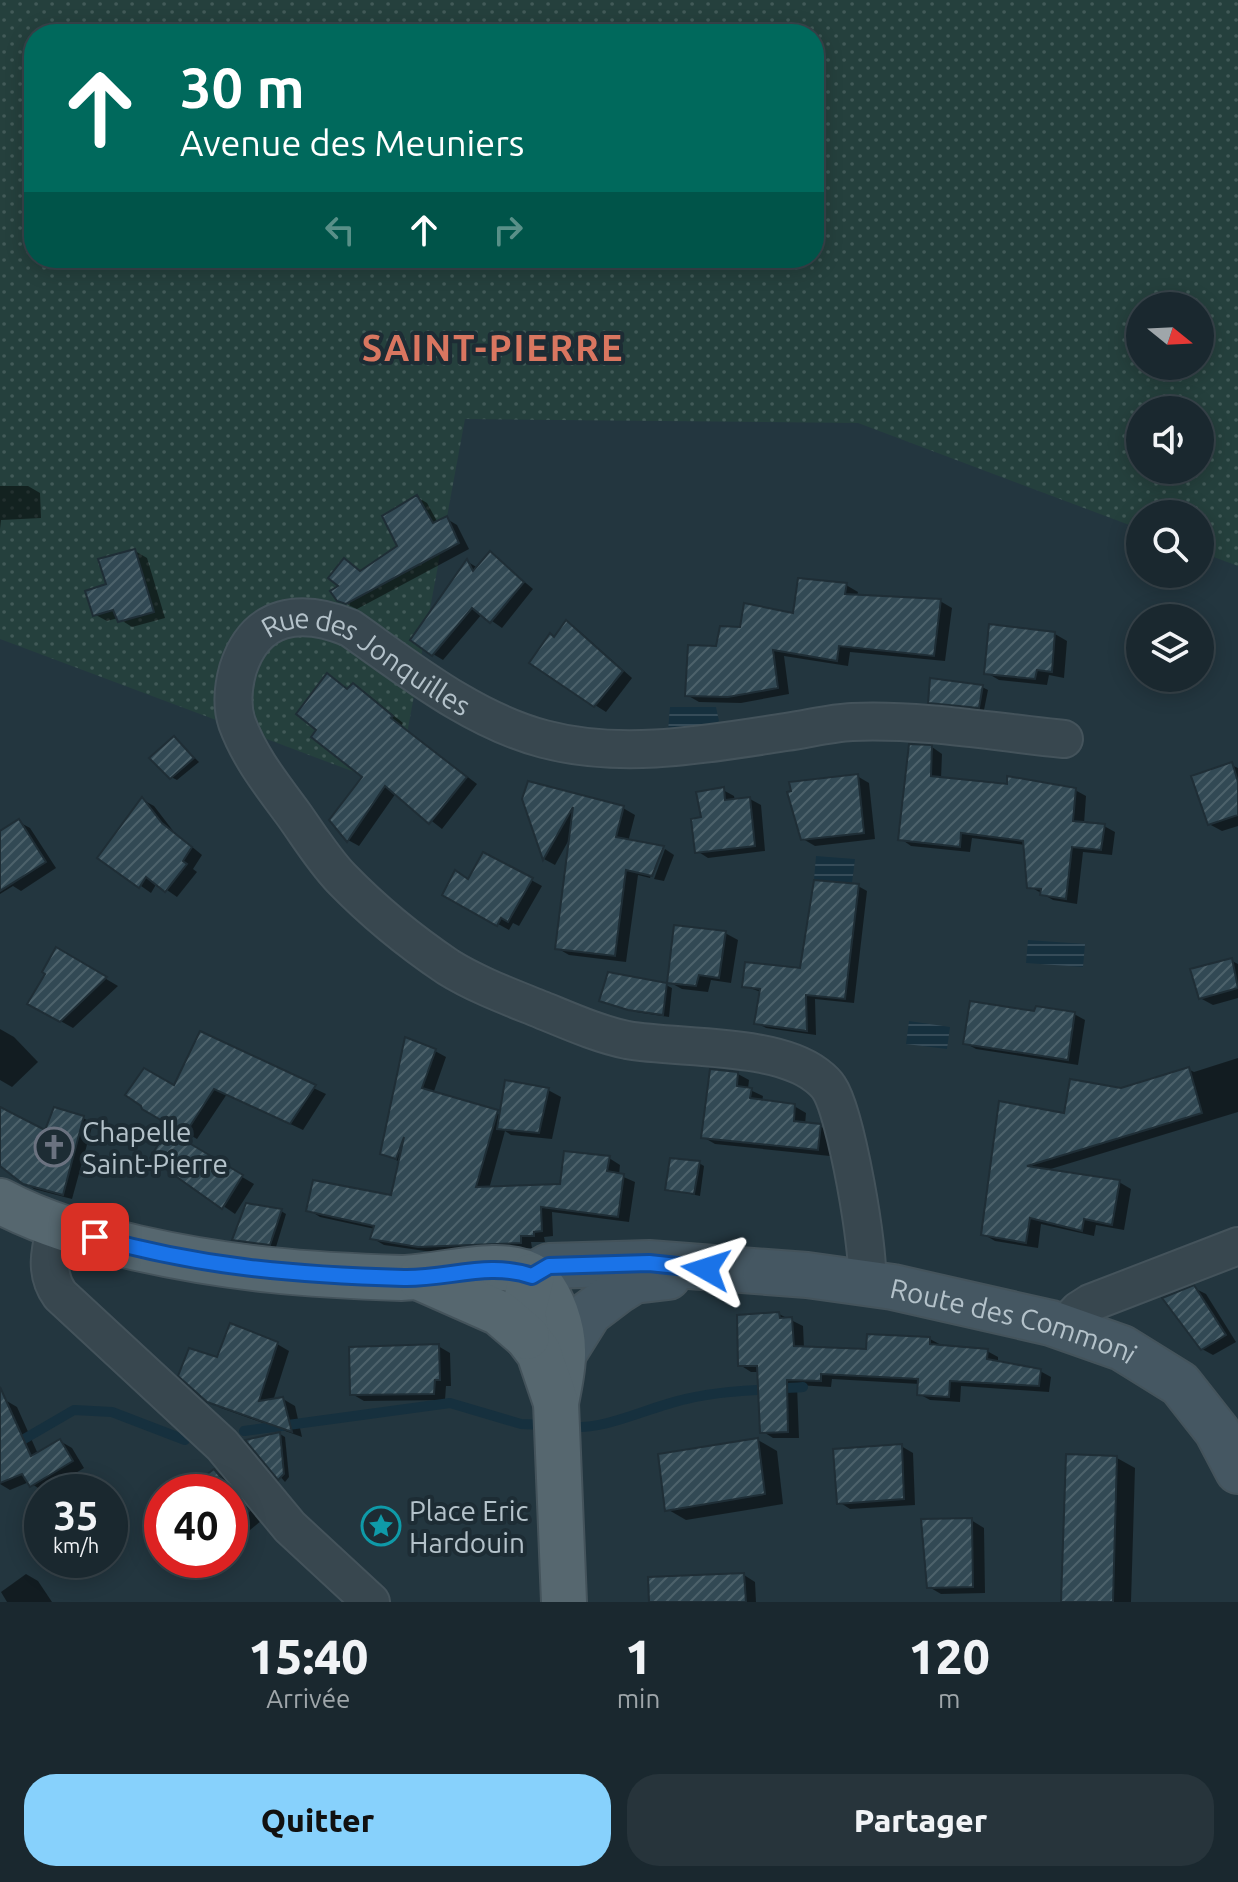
<!DOCTYPE html>
<html lang="fr">
<meta charset="utf-8">
<style>
body{margin:0;font-family:Ubuntu,sans-serif;background:#27343b;color:#f1f3f6;height:100vh;display:flex;flex-direction:column;font-size:30px;white-space:nowrap}
*{box-sizing:border-box;margin:0}
p{font-size:26px;color:#9fa6aa}
.icon{flex:none;width:44px;height:44px;fill:none;stroke:currentColor;stroke-width:2;stroke-linecap:round;stroke-linejoin:round}
.map{position:relative;height:1602px;overflow:hidden}
.side{display:flex;flex-direction:column;background:#1a282f;flex:1}
.side>*{flex:none}
.banner{position:absolute;left:24px;top:24px;width:800px;height:244px;border-radius:32px;box-shadow:0 4px 20px #0003,0 0 0 2px #38444b;background:#00695c;color:#fff;overflow:hidden}
.needle{width:52px;rotate:108deg}
.controls{position:absolute;left:1126px;top:292px;display:grid;gap:16px}
.controls a{display:grid;place-items:center;width:88px;height:88px;border-radius:50%;background:#1a282f;box-shadow:0 4px 20px #0003,0 0 0 2px #38444b;font-size:40px}
.speed{position:absolute;left:24px;top:1474px;display:flex;gap:16px;font-size:40px;font-weight:700;text-align:center}
.speed>*{display:grid;place-content:center;width:104px;height:104px;border-radius:50%;background:#1a282f;box-shadow:0 4px 20px #0003,0 0 0 2px #38444b;line-height:1}
.speed small{font-size:20px;font-weight:400}
.speed .limit{border:12px solid #d22;background:#fff;color:#111}
.pin{position:absolute;display:grid;place-items:center;width:68px;height:68px;color:#fff;margin:-34px;border-radius:16px;box-shadow:0 4px 12px #0006}
.me{position:absolute;width:88px;margin:-44px;rotate:276deg;stroke-linejoin:round;filter:drop-shadow(0 0 6px #0008)}
.turn{display:flex;align-items:center;gap:28px;height:168px;padding:0 24px;font-size:36px}
.turn .icon{width:104px;height:104px;stroke-width:2.5}
.turn b{display:block;font-size:56px;line-height:68px}
.lanes{display:flex;align-items:center;height:76px;padding:0 24px;background:#0003;justify-content:center;gap:40px;direction:ltr}
.lanes .off{opacity:.35}
.eta{display:flex;justify-content:space-evenly;align-items:center;height:136px;text-align:center}
.eta b{font-size:48px;font-weight:800;line-height:56px}
.button{display:flex;gap:16px;margin-top:auto;padding:16px 24px}
.button a{flex:1;height:92px;border-radius:32px;background:#87d1fc;color:#111;font-size:32px;font-weight:800;line-height:92px;text-align:center}
.button a+a{background:#27343b;color:#f1f3f6}
.map>svg:first-child{display:block}
</style>
<div class="map">
<svg width="1238" height="1602" viewBox="0 0 1238 1602">
<defs>
<pattern id="grass-dots" width="8" height="8" patternUnits="userSpaceOnUse" patternTransform="scale(2)"><rect width="8" height="8" fill="#25403d"/><path d="M2 2h.1M6 6h.1" fill="none" stroke="#425a58" stroke-width="1.8" stroke-linecap="round"/></pattern>
<pattern id="water-rules" width="6" height="5" patternUnits="userSpaceOnUse" patternTransform="scale(2)"><rect width="6" height="5" fill="#16303e"/><path d="M0 2.5h6" fill="none" stroke="#364c59"/></pattern>
<pattern id="building-hatch" width="6" height="6" patternUnits="userSpaceOnUse" patternTransform="scale(2)"><rect width="6" height="6" fill="#324954"/><path d="M-1 1l2-2M0 6l6-6M5 7l2-2" fill="none" stroke="#4d626b"/></pattern>
</defs>
<rect width="100%" height="100%" fill="#23363f"/>
<path fill="url(#grass-dots)" fill-rule="evenodd" d="M0,0H1238V566L1200,552V514H1140V529L858,423L465,419L397,788L0,639ZM34,34H814V258H34ZM1140,306H1200V366H1140ZM1140,410H1200V470H1140Z"/>
<g fill="url(#water-rules)">
<polygon points="670,707 716,707 719,721 710,729 668,731"/>
<polygon points="816,856 855,859 852,883 814,880"/>
<polygon points="1028,940 1085,944 1083,967 1026,963"/>
<polygon points="909,1021 950,1027 947,1049 906,1044"/>
</g>
<g fill="#0007">
<polygon points="0,486 28,486 40,493 41,518 1,520 0,529"/>
<polygon points="417,497 427,503 438,523 447,519 457,525 469,549 357,609 338,600 345,561 362,572 400,546"/>
<polygon points="135,551 147,558 165,618 132,627 118,618 107,621 94,614 109,586"/>
<polygon points="490,553 533,589 502,628 482,614 443,660 433,654 468,562 478,568"/>
<polygon points="846,585 858,592 857,596 940,601 952,608 945,661 850,652 848,666 784,656 789,694 741,703 699,702 687,695 718,648 742,629 794,615"/>
<polygon points="567,622 577,629 632,678 606,712 595,705 555,638"/>
<polygon points="1055,634 1067,641 1064,678 1049,675 1047,685 999,680 987,673"/>
<polygon points="328,676 349,690 354,685 365,692 403,723 401,726 477,784 442,829 396,793 359,846 348,840 364,776 319,729"/>
<polygon points="982,687 988,690 984,710 936,705 930,702"/>
<polygon points="174,738 199,762 177,780 171,777"/>
<polygon points="932,747 942,754 941,779 1075,790 1086,796 1084,824 1104,826 1115,832 1112,855 1083,852 1077,904 1053,900 1029,886 1025,845 972,838 970,852 911,846 901,839"/>
<polygon points="1231,765 1238,768 1238,826 1222,831 1209,824"/>
<polygon points="857,776 869,783 875,839 815,846 803,839"/>
<polygon points="723,790 734,796 735,801 750,799 761,805 765,851 708,858 697,851 703,818"/>
<polygon points="524,799 623,808 635,815 628,842 664,849 661,849 650,878 638,875 626,962 569,955 557,948 571,836 555,865 544,859"/>
<polygon points="143,800 154,806 174,832 202,855 193,869 197,872 177,897 157,883 151,893 100,857"/>
<polygon points="19,822 30,828 56,868 21,891 13,886 0,894 0,834"/>
<polygon points="665,849 674,855 664,881 654,879"/>
<polygon points="484,854 542,886 519,926 513,923 509,930 444,894 469,881"/>
<polygon points="858,886 867,891 854,1003 815,999 816,1035 766,1028 757,1023 761,992 744,986 801,970"/>
<polygon points="725,933 738,940 731,983 711,980 708,992 682,989 669,982"/>
<polygon points="57,950 118,986 73,1028 30,1004 47,974"/>
<polygon points="1232,961 1238,964 1238,998 1213,1005 1200,998"/>
<polygon points="666,985 672,988 669,1017 636,1012 602,1000"/>
<polygon points="1074,1014 1085,1020 1078,1065 976,1049 965,1043"/>
<polygon points="0,1029 14,1037 38,1062 12,1087 0,1080"/>
<polygon points="201,1034 326,1094 303,1130 227,1094 197,1139 143,1108 143,1105 175,1088"/>
<polygon points="435,1051 446,1057 433,1094 501,1115 548,1090 561,1097 552,1139 511,1135 505,1131 489,1189 562,1186 609,1158 620,1165 619,1175 635,1182 629,1222 552,1212 553,1236 544,1237 545,1242 531,1242 532,1248 432,1252 384,1245 372,1238 375,1229 320,1217 309,1210 392,1197 400,1162 382,1153"/>
<polygon points="1238,1058 1238,1112 1044,1171 1119,1182 1131,1189 1124,1230 1096,1225 1094,1236 1041,1224 1038,1248 995,1241 983,1234 1001,1103 1066,1115 1121,1090 1188,1069 1194,1072"/>
<polygon points="738,1074 749,1080 748,1089 763,1096 762,1102 794,1106 806,1113 805,1125 820,1126 832,1133 830,1156 715,1144 703,1137"/>
<polygon points="0,1109 46,1133 83,1118 93,1123 72,1199 34,1189 0,1164"/>
<polygon points="168,1133 254,1184 235,1214 152,1157"/>
<polygon points="699,1163 704,1166 700,1196 667,1189"/>
<polygon points="281,1211 286,1214 276,1247 240,1242 234,1239"/>
<polygon points="1194,1288 1206,1294 1236,1342 1213,1355 1202,1349"/>
<polygon points="779,1314 803,1326 804,1348 868,1351 930,1339 941,1345 987,1351 998,1357 998,1363 1040,1371 1051,1377 1049,1392 961,1386 960,1402 930,1400 919,1394 920,1384 832,1379 831,1387 797,1385 799,1438 773,1438 762,1431 759,1372 751,1372 740,1365"/>
<polygon points="277,1344 289,1351 273,1401 283,1399 295,1406 302,1437 221,1408 208,1401 219,1360"/>
<polygon points="438,1346 450,1353 451,1386 446,1386 445,1400 364,1401 352,1394"/>
<polygon points="5,1400 17,1407 38,1454 60,1441 72,1448 84,1468 44,1492 29,1482 10,1490 0,1484 0,1402"/>
<polygon points="280,1434 285,1437 289,1477 285,1482 249,1441"/>
<polygon points="758,1440 777,1451 783,1504 686,1520 667,1509"/>
<polygon points="901,1446 913,1453 915,1505 850,1509 839,1502"/>
<polygon points="1117,1458 1135,1468 1131,1602 1063,1602"/>
<polygon points="214,1471 227,1478 262,1520 230,1547 230,1492 186,1492"/>
<polygon points="971,1520 984,1528 985,1593 941,1594 929,1587"/>
<polygon points="26,1574 38,1581 52,1602 7,1602 1,1592"/>
<polygon points="744,1575 755,1582 756,1602 651,1602"/>
</g>
<g fill="none" stroke-linecap="round" stroke-linejoin="round">
<g stroke="#16303e" stroke-width="10">
<path d="M566,1427C609,1430 645,1408 686,1399C724,1390 764,1390 803,1387"/>
<polyline points="244,1431 450,1403 521,1424 546,1425"/>
<polyline points="0,1453 74,1410 112,1412 185,1440"/>
</g>
</g>
<g fill="url(#building-hatch)" stroke="#1f2e36" stroke-width="2">
<polygon points="417,495 433,523 447,516 459,543 346,604 337,601 330,591 338,586 328,578 344,558 360,571 397,546 382,516"/>
<polygon points="135,549 154,612 118,622 113,610 93,616 85,591 106,584 98,559"/>
<polygon points="490,551 524,582 490,623 472,608 432,656 410,640 467,559 473,571"/>
<polygon points="798,578 847,583 845,594 941,599 934,656 839,646 837,661 773,650 778,688 728,697 685,696 688,645 716,646 720,626 740,627 744,603 793,613"/>
<polygon points="566,620 623,671 594,707 529,663 550,633 554,637"/>
<polygon points="989,624 1055,632 1052,672 1037,670 1035,679 984,674"/>
<polygon points="327,673 347,689 353,683 393,716 391,718 467,777 429,824 385,786 347,842 329,820 362,777 311,737 316,730 296,714"/>
<polygon points="930,678 983,685 979,708 928,703"/>
<polygon points="174,736 194,758 170,779 149,758"/>
<polygon points="909,744 932,745 931,776 1007,784 1007,776 1076,788 1073,821 1105,824 1101,850 1072,847 1066,899 1040,895 1041,889 1027,888 1023,841 961,833 960,847 898,840"/>
<polygon points="1232,762 1238,782 1238,815 1208,825 1191,776"/>
<polygon points="858,774 864,833 801,840 787,792 791,791 789,782"/>
<polygon points="528,781 624,806 616,837 664,846 652,876 626,870 615,956 555,949 573,807 543,860 522,799"/>
<polygon points="724,787 725,800 750,797 755,846 695,853 691,819 701,817 696,792"/>
<polygon points="142,797 162,823 192,847 183,861 187,864 165,892 146,877 139,888 97,858"/>
<polygon points="19,819 46,862 0,891 0,831"/>
<polygon points="483,852 533,878 508,922 501,918 497,926 442,895 455,870 468,879"/>
<polygon points="814,880 859,884 845,999 806,995 807,1031 754,1024 760,989 742,987 745,962 800,968"/>
<polygon points="674,925 726,931 719,978 699,975 696,986 667,983"/>
<polygon points="56,947 107,977 60,1022 27,1004 45,974 42,972"/>
<polygon points="1232,958 1238,988 1199,999 1190,969"/>
<polygon points="608,972 667,983 663,1015 628,1010 599,1001"/>
<polygon points="970,1001 1034,1011 1036,1006 1075,1012 1068,1060 963,1044"/>
<polygon points="200,1031 316,1085 290,1124 214,1089 185,1134 142,1109 141,1106 125,1095 144,1068 174,1085"/>
<polygon points="405,1037 436,1049 422,1088 498,1110 476,1187 560,1184 564,1151 610,1156 607,1171 624,1174 618,1217 541,1207 542,1231 534,1232 534,1236 521,1236 521,1243 418,1247 370,1239 374,1226 306,1211 313,1180 391,1195 404,1137 396,1159 380,1154"/>
<polygon points="1189,1067 1202,1113 1027,1166 1120,1180 1112,1225 1084,1219 1082,1231 1030,1218 1026,1243 981,1235 999,1101 1064,1113 1070,1079 1121,1088"/>
<polygon points="710,1069 738,1072 737,1086 752,1088 750,1098 795,1104 794,1121 821,1124 818,1150 701,1138"/>
<polygon points="505,1080 549,1088 539,1133 497,1129"/>
<polygon points="0,1107 45,1130 54,1107 84,1116 63,1195 23,1184 0,1166"/>
<polygon points="167,1130 243,1175 222,1209 150,1158"/>
<polygon points="670,1158 700,1161 694,1194 665,1190"/>
<polygon points="246,1203 282,1209 270,1245 232,1240"/>
<polygon points="1194,1285 1226,1335 1201,1350 1162,1298"/>
<polygon points="779,1312 780,1318 792,1317 794,1346 866,1349 867,1334 930,1337 930,1344 988,1349 987,1359 1041,1369 1039,1386 950,1381 949,1397 917,1395 918,1379 821,1374 821,1381 787,1380 788,1432 760,1433 757,1366 738,1366 737,1315"/>
<polygon points="230,1323 278,1342 259,1401 283,1397 292,1432 207,1402 178,1376 189,1348 217,1357"/>
<polygon points="439,1344 440,1380 435,1380 434,1394 350,1395 349,1347"/>
<polygon points="0,1387 31,1456 60,1439 73,1461 30,1487 22,1474 0,1483"/>
<polygon points="280,1432 284,1474 278,1480 245,1440"/>
<polygon points="758,1438 765,1494 665,1511 658,1454"/>
<polygon points="902,1444 904,1499 837,1504 833,1449"/>
<polygon points="1066,1454 1117,1456 1113,1602 1061,1602"/>
<polygon points="214,1469 249,1511 230,1532 230,1492 183,1492"/>
<polygon points="972,1518 973,1587 927,1588 921,1519"/>
<polygon points="744,1573 746,1602 649,1602 648,1577"/>
</g>
<g fill="none" stroke-linecap="round" stroke-linejoin="round">
<defs>
<g id="street">
<path d="M56,1225C50,1250 44,1273 60,1295L222,1445L290,1527L371,1602"/>
<path id="s1" d="M867,1283C870,1251 846,1113 829,1088C826,1083 820,1078 816,1075C774,1043 679,1049 627,1040C598,1034 569,1021 542,1010C510,997 477,985 448,967C411,942 372,910 341,878C323,859 309,836 294,815C272,785 250,758 237,723C231,705 233,687 238,669C256,613 301,608 350,628C410,670 472,720 544,739C623,760 707,744 786,732C808,729 830,723 852,722C922,719 995,732 1064,739"/>
<polyline points="1063,1327 1079,1310 1090,1303 1238,1246"/>
</g>
<g id="secondary">
<path id="s2" d="M532,1276L549,1266L649,1263L807,1275L893,1287L1051,1323L1122,1348L1180,1384L1217,1431L1238,1471"/>
<polyline points="564,1353 589,1313 618,1291 634,1281 668,1277"/>
</g>
<g id="primary">
<path d="M0,1201C43,1224 90,1237 137,1248C230,1269 307,1275 402,1278C435,1278 506,1256 533,1277C553,1294 564,1330 563,1355C563,1370 559,1387 556,1403"/>
<polyline points="532,1276 523,1312 527,1337 539,1353 556,1403 564,1602"/>
<polyline points="420,1278 499,1313 527,1337"/>
</g>
</defs>
<use href="#street" stroke="#44535b" stroke-width="40"/>
<use href="#secondary" stroke="#44535b" stroke-width="48"/>
<use href="#primary" stroke="#44535b" stroke-width="48"/>
<use href="#street" stroke="#38474f" stroke-width="36"/>
<use href="#secondary" stroke="#455762" stroke-width="44"/>
<use href="#primary" stroke="#56676f" stroke-width="44"/>
</g>
<g fill="none" stroke-linecap="round" stroke-linejoin="round">
<defs>
<path id="route" d="M95,1237C200,1267 296,1275 404,1278C448,1279 489,1261 532,1276L549,1266L649,1263L706,1269"/>
</defs>
<use href="#route" stroke="#114b97" stroke-width="20"/>
<use href="#route" stroke="#1a73e8" stroke-width="14"/>
</g>
<defs>
<symbol id="church-ring" viewBox="-11 -11 22 22"><circle r="9.5" fill="#1d2c34" stroke="#6b7280" stroke-width="1.5"/><path d="M-1.2-6h2.4v3.5h3.3v2.4h-3.3V6h-2.4V-.1h-3.3v-2.4h3.3Z" fill="#6b7280"/></symbol>
<symbol id="sight-ring" viewBox="-11 -11 22 22"><circle r="9.5" fill="#1d2c34" stroke="#0f9aa8" stroke-width="1.5"/><path d="M0-6L1.8-2.2L6-1.7L2.9 1.2L3.7 5.4L0 3.3L-3.7 5.4L-2.9 1.2L-6-1.7L-1.8-2.2Z" fill="#0f9aa8"/></symbol>
</defs>
<g fill-rule="evenodd">
<use href="#church-ring" x="32" y="1125" width="44" height="44"/>
<use href="#sight-ring" x="359" y="1504" width="44" height="44"/>
</g>
<g text-anchor="middle" dominant-baseline="central" stroke-width="8" stroke-linejoin="round" paint-order="stroke">
<g font-size="28" fill="#b4c2ca" stroke="#1d2c34">
<text stroke="none"><textPath href="#s1" startOffset="1152">Rue des Jonquilles</textPath></text>
<text stroke="none"><textPath href="#s2" startOffset="490">Route des Commoni</textPath></text>
</g>
<g font-size="28" fill="#b4c2ca" stroke="#1d2c34" text-anchor="start">
<text x="82" y="1131">Chapelle<tspan x="82" dy="32">Saint-Pierre</tspan></text>
<text x="409" y="1510">Place Eric<tspan x="409" dy="32">Hardouin</tspan></text>
</g>
<g font-size="36" font-weight="bold" letter-spacing="2" fill="#d97660" stroke="#1d2c34">
<text x="493" y="347">SAINT-PIERRE</text>
</g>
</g>
</svg>
<div class="controls">
<a><svg class="needle" viewBox="-14 -14 28 28"><path d="M0-13l5 13h-10z" fill="#e53935"/><path d="M0 13l5-13h-10z" fill="#9fa6aa"/></svg></a>
<a><svg class="icon" aria-label="sound" viewBox="0 0 24 24"><path d="M4 9h4l5-4v14l-5-4H4zM17 9q2 3 0 6"/></svg></a>
<a><svg class="icon" aria-label="search" viewBox="0 0 24 24"><circle cx="10" cy="10" r="6"/><path d="M15 15l6 6"/></svg></a>
<a><svg class="icon" aria-label="layers" viewBox="0 0 24 24"><path d="M12 4l9 5-9 5-9-5zM3 14l9 5 9-5"/></svg></a>
</div>
<div class="speed"><div>35<small>km/h</small></div><div class="limit">40</div></div>
<div class="pin" style="left:95px;top:1237px;background:#d93025"><svg class="icon" aria-label="arrive" viewBox="0 0 24 24"><path d="M6 21V4h12l-3 4 3 4H6"/></svg></div>
<svg class="me" style="left:706px;top:1269px" viewBox="-20 -20 40 40"><path d="M0-17L14 15 0 8-14 15z" fill="#1a73e8" stroke="#fff" stroke-width="4"/></svg>
<div class="banner">
<div class="turn"><svg class="icon" aria-label="ahead" viewBox="0 0 24 24"><path d="M12 20V5M6 11l6-6 6 6"/></svg><div><b>30 m</b>Avenue des Meuniers</div></div>
<div class="lanes"><svg class="icon off" aria-label="left" viewBox="0 0 24 24"><path d="M17 20v-9H6M10 6l-5 5 5 5"/></svg><svg class="icon" aria-label="ahead" viewBox="0 0 24 24"><path d="M12 20V5M6 11l6-6 6 6"/></svg><svg class="icon off" aria-label="right" viewBox="0 0 24 24"><path d="M7 20v-9h11M14 6l5 5-5 5"/></svg></div>
</div>
</div>
<section class="side">
<div class="eta">
<div><b>15:40</b><p>Arrivée</p></div>
<div><b>1</b><p>min</p></div>
<div><b>120</b><p>m</p></div>
</div>
<div class="button"><a>Quitter</a><a>Partager</a></div>
</section>
